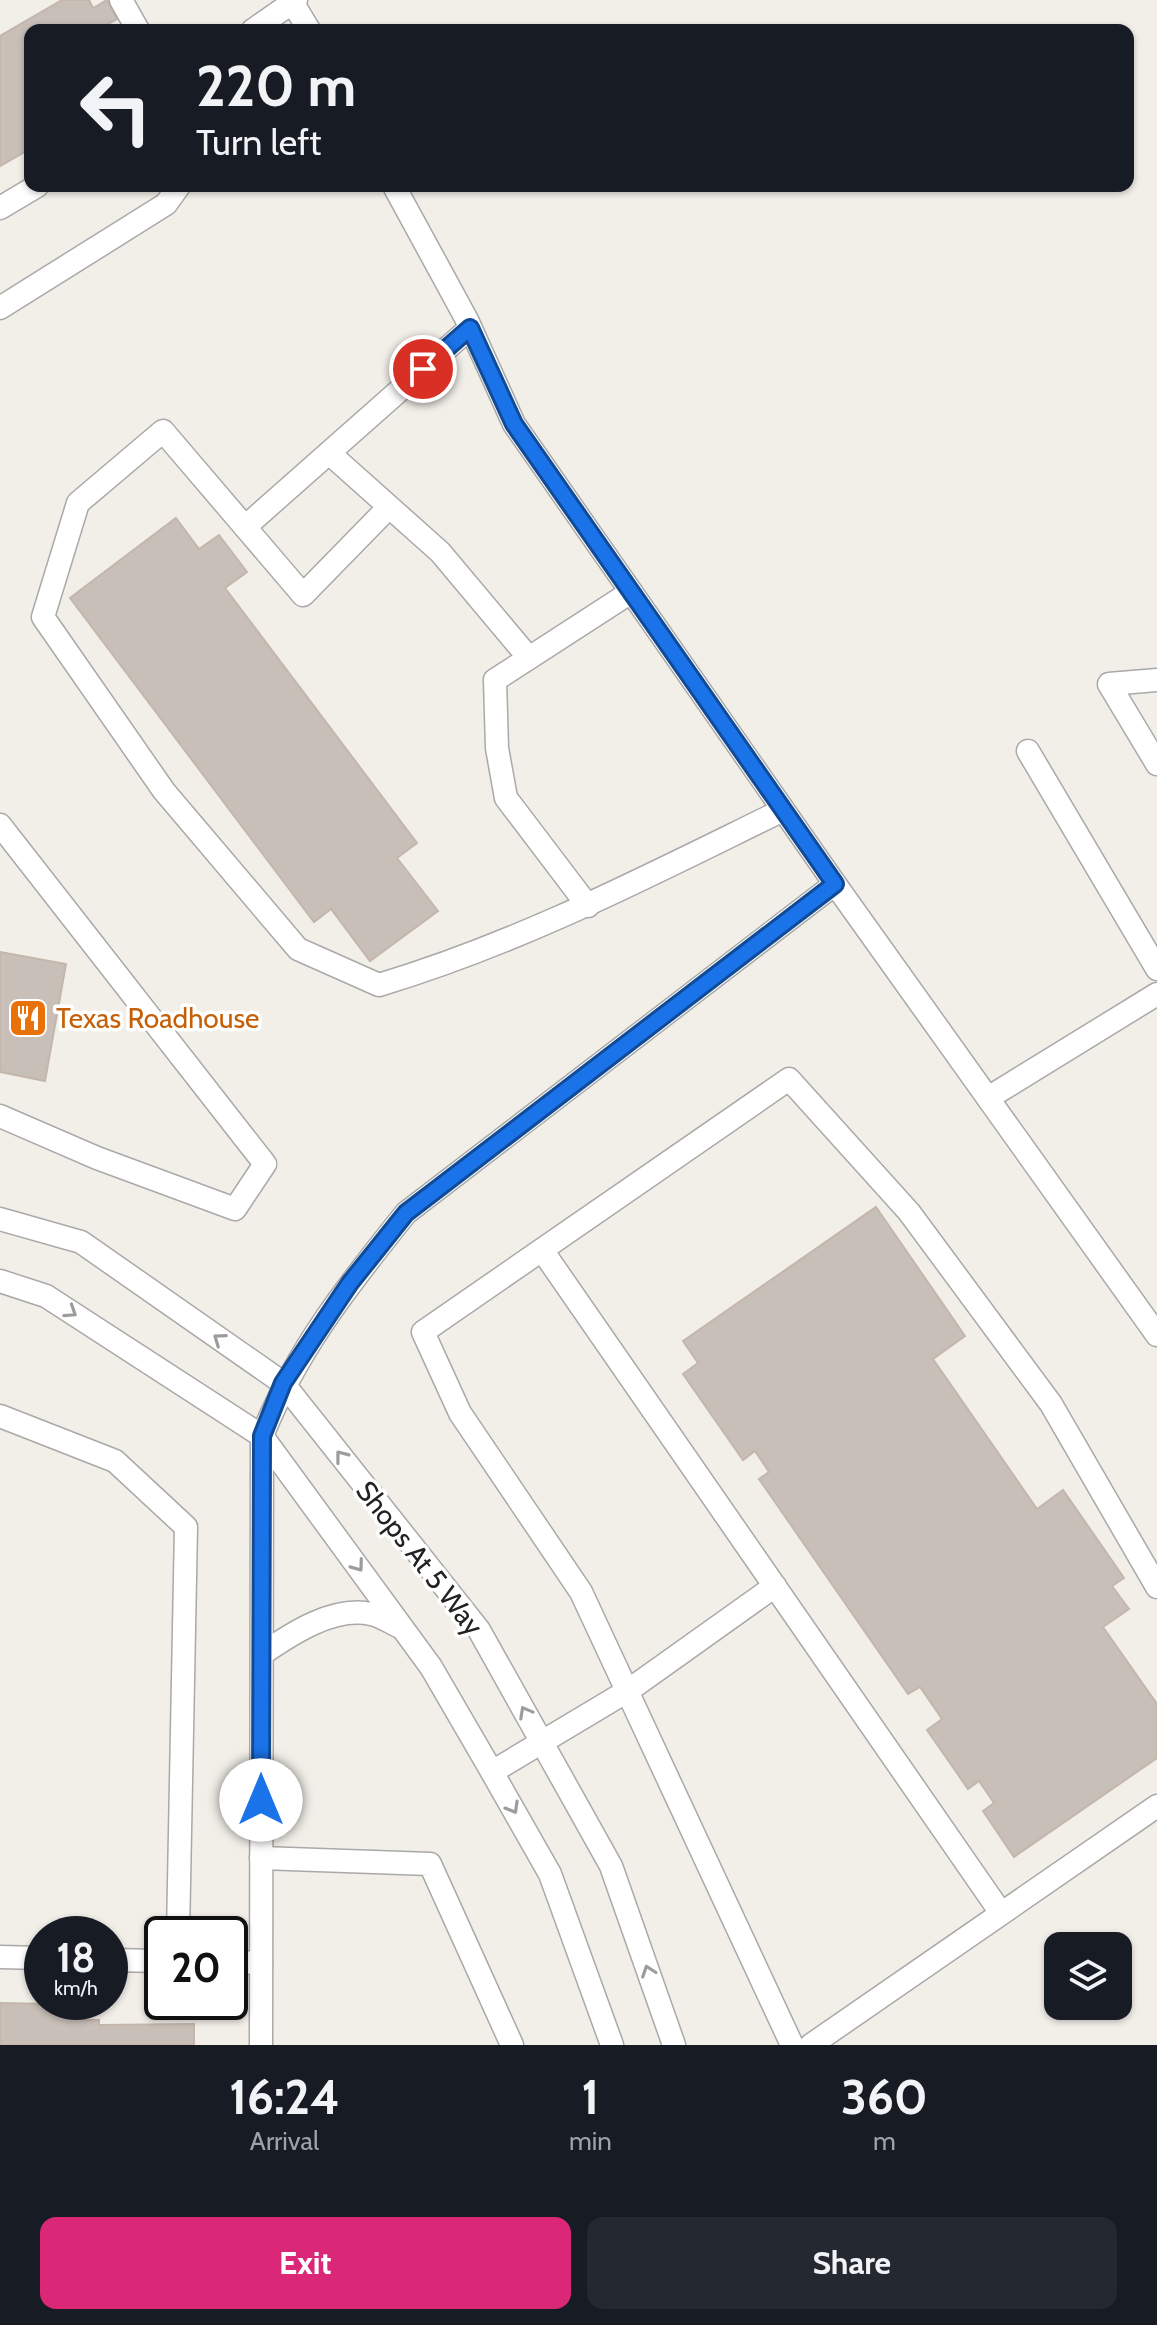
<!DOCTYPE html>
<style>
body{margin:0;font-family:Cabin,sans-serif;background:#242831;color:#f1f3f6;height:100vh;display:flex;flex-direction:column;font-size:30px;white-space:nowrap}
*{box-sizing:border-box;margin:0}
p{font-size:26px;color:#9ea1a6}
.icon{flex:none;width:44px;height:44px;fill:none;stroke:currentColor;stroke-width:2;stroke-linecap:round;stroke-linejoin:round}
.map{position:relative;height:2045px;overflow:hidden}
.sheet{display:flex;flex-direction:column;background:#171b24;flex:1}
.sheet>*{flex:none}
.hud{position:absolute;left:24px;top:24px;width:1110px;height:168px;border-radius:16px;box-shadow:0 2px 6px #0004;background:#171b24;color:#f1f3f6;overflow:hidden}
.tools{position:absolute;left:1044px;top:1932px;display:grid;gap:16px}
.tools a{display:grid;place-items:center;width:88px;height:88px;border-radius:16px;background:#171b24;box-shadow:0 2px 6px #0004;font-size:40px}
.speed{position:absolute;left:24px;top:1916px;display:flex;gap:16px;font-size:40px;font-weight:700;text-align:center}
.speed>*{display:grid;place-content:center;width:104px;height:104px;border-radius:50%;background:#171b24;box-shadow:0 2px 6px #0004;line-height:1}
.speed small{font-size:20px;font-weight:400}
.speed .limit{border:4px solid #111;border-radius:12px;background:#fff;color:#111}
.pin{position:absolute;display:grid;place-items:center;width:68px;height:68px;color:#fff;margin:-34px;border:4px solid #fff;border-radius:50%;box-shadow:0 2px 8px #0007}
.me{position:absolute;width:88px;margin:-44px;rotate:0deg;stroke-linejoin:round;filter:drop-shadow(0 0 6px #0008)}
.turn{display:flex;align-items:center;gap:28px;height:168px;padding:0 40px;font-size:36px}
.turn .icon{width:104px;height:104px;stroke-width:2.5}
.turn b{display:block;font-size:56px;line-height:68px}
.eta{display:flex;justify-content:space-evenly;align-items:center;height:136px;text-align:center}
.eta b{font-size:48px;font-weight:700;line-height:56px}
.primary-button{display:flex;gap:16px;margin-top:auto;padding:16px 40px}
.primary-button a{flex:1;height:92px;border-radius:16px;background:#db2777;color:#fff;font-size:32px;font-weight:700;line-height:92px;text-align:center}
.primary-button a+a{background:#242831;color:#f1f3f6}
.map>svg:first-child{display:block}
</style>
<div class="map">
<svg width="1157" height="2045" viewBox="0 0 1157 2045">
<rect width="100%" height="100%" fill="#f2efe9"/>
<g fill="#c7bfb8" stroke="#c4b6ab" stroke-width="2">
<polygon points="62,0 89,0 93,8 107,0 117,19 102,27 103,30 30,30 30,149 0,166 0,36"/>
<polygon points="176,518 199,549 219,535 247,572 225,588 417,843 397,858 438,911 370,961 331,909 314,922 70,598"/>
<polygon points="0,952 66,964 45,1081 0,1072"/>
<polygon points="876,1207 965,1336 933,1359 1037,1509 1063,1490 1124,1578 1112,1586 1129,1609 1103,1627 1157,1704 1157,1758 1014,1857 983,1811 994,1803 979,1781 968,1789 927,1730 942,1719 920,1687 908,1694 759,1479 769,1472 755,1451 743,1460 683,1374 698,1363 683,1341"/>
<polygon points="0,2003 53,2004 53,2010 69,2010 69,2015 83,2015 83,2020 99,2020 99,2025 194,2024 194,2045 0,2045"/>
</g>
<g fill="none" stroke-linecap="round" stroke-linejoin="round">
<defs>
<g id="service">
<polyline points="121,0 138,30"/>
<polyline points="291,0 309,30"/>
<polyline points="253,30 296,0"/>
<polyline points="394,186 467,320 514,424 835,884 1157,1335"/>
<polyline points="0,208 37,186"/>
<polyline points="0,308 166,204 179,186"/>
<path d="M470,328L245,527L163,431L78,503L43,617L164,791L298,949L379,985C522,942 650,875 783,810"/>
<polyline points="329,453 440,552 529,658"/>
<polyline points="245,527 303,595 387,509"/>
<polyline points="1157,680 1109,684 1157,764"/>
<polyline points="1028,751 1157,969"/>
<polyline points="0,825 265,1164 235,1209 97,1158 0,1116"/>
<polyline points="588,906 506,798 497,748 495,680 631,592"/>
<polyline points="988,1098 1157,994"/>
<polyline points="0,1219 81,1242 283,1383 479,1630 611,1866 674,2045"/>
<polyline points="542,1250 1001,1913"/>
<polyline points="0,1281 46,1296 262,1436 431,1667 492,1772 550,1874 612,2045"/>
<polyline points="0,1416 115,1461 186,1527 178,1934"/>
<path d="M262,1654C291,1634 333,1606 371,1614C381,1616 391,1623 400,1627"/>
<polyline points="492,1772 629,1690 775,1586"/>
<polyline points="261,1858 430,1864 512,2045"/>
<polyline points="0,1957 42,1958"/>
<polyline points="110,1960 162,1961"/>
<polyline points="230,1962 261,1963"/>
<path d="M261,2045L262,1436C296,1351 349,1284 406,1213L835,884"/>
<polyline points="792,2045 581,1592 460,1413 423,1332 789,1079 909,1212 1051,1404 1157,1587"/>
<polyline points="811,2045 1157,1806"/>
</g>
</defs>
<use href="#service" stroke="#a9a9a9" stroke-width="25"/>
<use href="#service" stroke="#fff" stroke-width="22"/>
</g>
<defs><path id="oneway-chevron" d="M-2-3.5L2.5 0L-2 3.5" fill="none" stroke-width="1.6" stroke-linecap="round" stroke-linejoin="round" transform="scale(2)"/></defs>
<g stroke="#9c9c9c">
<use href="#oneway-chevron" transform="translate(71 1312) rotate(33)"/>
<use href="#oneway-chevron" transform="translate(219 1339) rotate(-145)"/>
<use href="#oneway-chevron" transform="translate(341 1456) rotate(-128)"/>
<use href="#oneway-chevron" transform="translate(358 1566) rotate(54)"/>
<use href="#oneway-chevron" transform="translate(525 1712) rotate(-119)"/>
<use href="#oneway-chevron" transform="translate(513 1808) rotate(60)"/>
<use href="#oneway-chevron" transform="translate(648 1971) rotate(-109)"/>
</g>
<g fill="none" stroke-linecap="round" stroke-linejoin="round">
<defs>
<polyline id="route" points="261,1800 262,1436 283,1383 350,1283 406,1213 835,884 514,424 470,328 423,369"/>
</defs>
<use href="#route" stroke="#114b97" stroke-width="20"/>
<use href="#route" stroke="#1a73e8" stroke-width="14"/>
</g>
<defs>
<symbol id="restaurant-square" viewBox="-11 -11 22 22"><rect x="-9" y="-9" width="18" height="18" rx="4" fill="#e8710a" stroke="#fff"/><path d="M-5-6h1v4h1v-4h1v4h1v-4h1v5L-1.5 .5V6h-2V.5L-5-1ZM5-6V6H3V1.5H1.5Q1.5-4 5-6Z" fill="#fff"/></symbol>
</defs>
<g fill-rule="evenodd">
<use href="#restaurant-square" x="6" y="996" width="44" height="44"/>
</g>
<g text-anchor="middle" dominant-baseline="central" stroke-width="7" stroke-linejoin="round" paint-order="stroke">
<g font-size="28" fill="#c56008" stroke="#fff" text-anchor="start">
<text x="56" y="1018">Texas Roadhouse</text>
</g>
<g font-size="28" fill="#222" stroke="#fff">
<text transform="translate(420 1558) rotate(52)">Shops At 5 Way</text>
</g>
</g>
</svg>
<div class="tools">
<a><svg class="icon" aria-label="layers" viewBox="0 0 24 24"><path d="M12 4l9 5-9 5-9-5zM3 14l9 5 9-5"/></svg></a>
</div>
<div class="speed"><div>18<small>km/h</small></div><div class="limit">20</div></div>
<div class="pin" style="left:423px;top:369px;background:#d93025"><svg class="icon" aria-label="arrive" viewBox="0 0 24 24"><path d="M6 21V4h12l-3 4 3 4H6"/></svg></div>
<svg class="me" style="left:261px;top:1800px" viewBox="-20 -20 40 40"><circle r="19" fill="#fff"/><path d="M0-13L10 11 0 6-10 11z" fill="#1a73e8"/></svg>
<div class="hud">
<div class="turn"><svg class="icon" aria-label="left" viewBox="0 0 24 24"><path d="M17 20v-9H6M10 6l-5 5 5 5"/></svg><div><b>220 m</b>Turn left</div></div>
</div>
</div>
<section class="sheet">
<div class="eta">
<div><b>16:24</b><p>Arrival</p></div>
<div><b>1</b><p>min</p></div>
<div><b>360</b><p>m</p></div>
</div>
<div class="primary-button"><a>Exit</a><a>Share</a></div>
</section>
